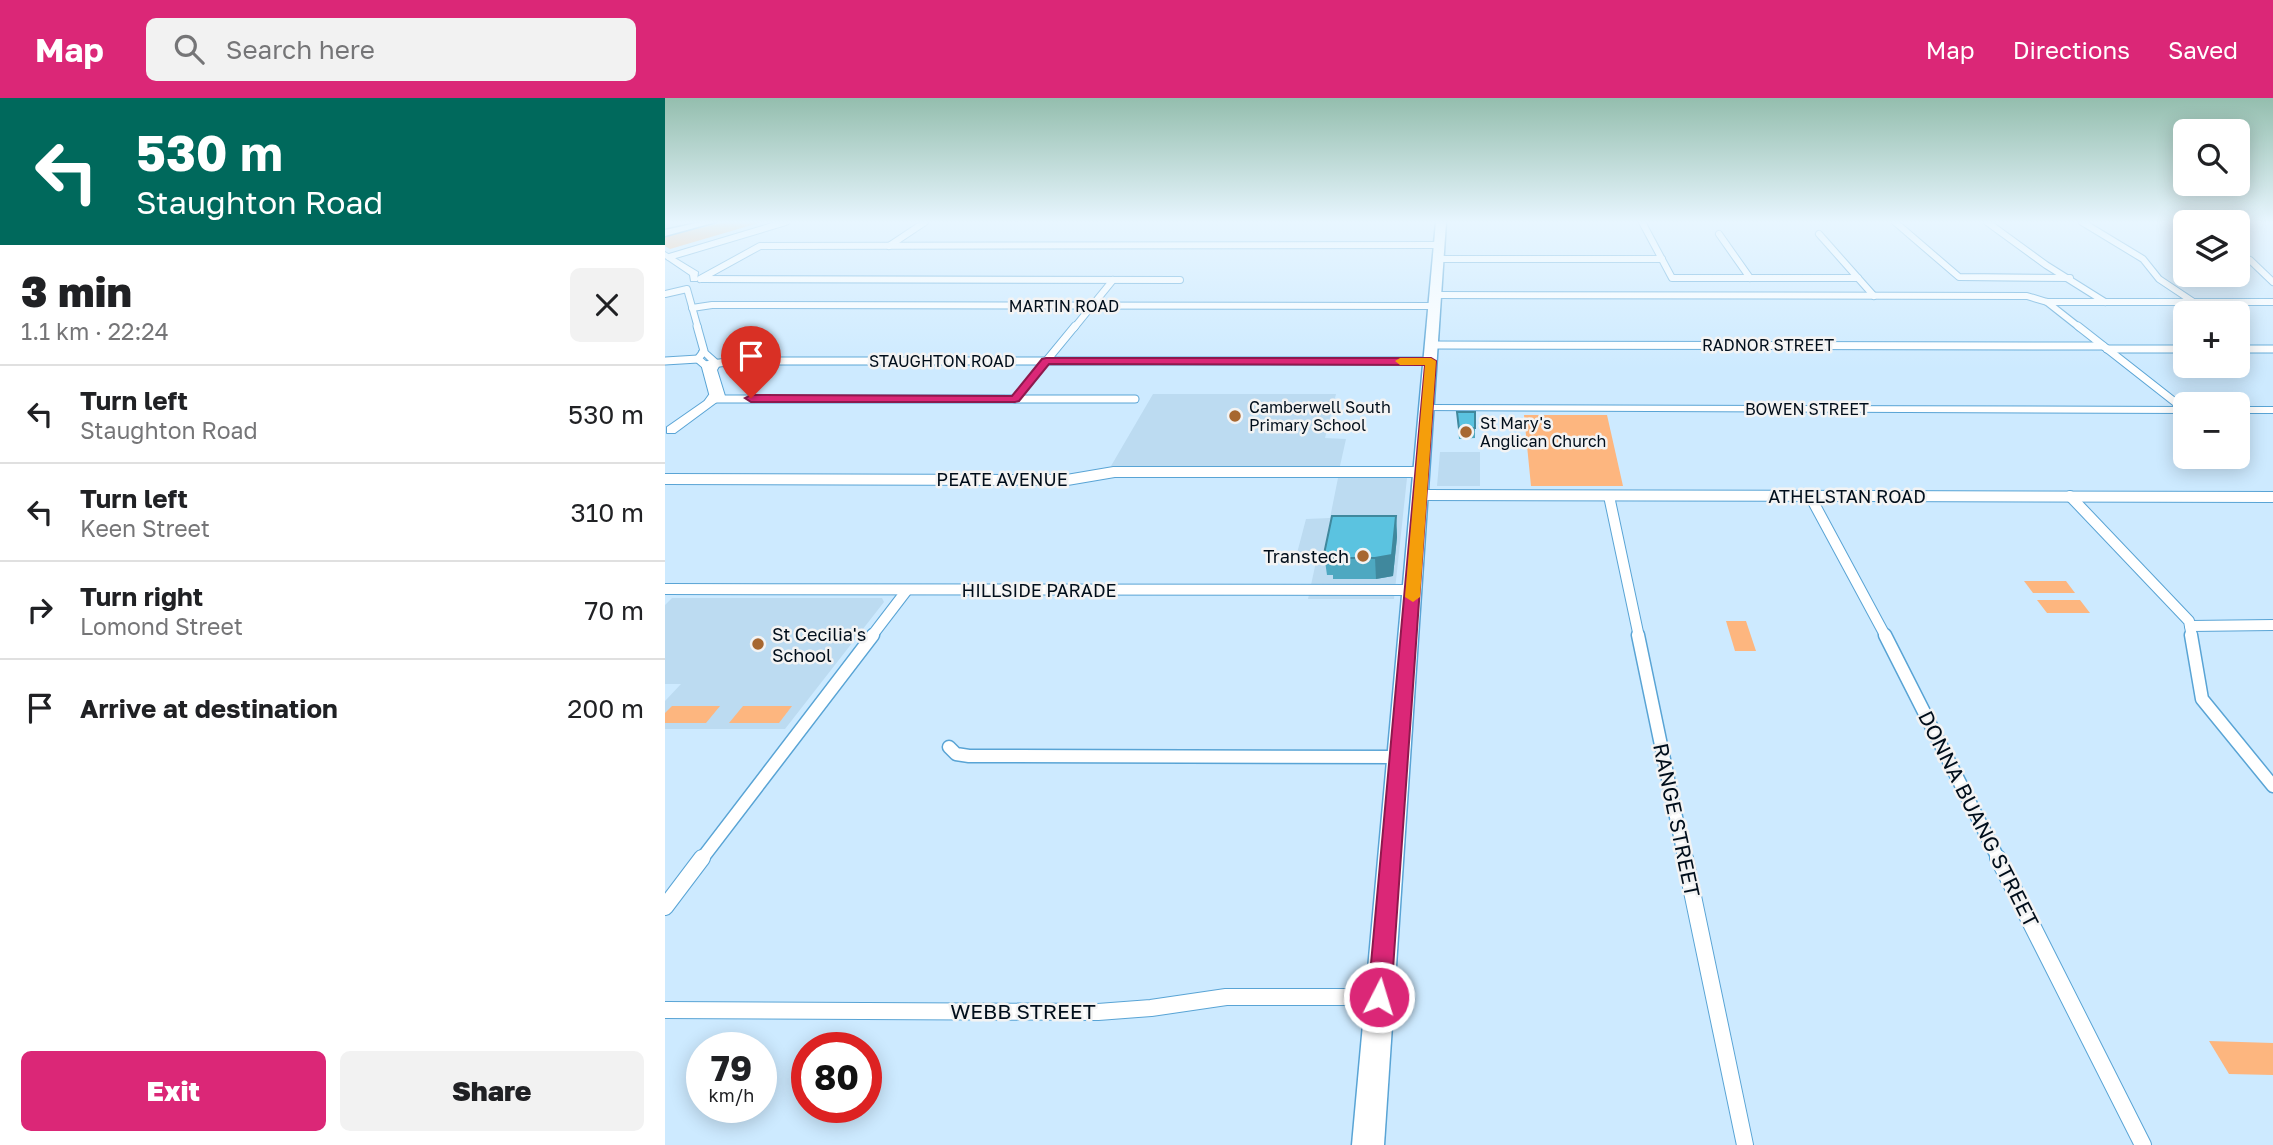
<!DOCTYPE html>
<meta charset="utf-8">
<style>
body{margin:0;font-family:"Golos Text",sans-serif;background:#f2f2f2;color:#202124;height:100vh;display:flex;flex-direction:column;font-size:26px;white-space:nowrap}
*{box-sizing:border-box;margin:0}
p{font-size:23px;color:#757577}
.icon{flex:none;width:38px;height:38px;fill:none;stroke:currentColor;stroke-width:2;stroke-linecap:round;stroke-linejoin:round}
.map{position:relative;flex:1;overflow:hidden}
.panel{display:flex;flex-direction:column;background:#fff;width:665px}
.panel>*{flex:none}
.top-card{background:#00695c;color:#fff;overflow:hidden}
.buttons{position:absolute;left:1508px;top:21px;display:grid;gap:14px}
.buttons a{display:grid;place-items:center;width:77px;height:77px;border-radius:10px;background:#fff;box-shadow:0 4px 18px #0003;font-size:35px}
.speed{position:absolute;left:21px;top:934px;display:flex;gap:14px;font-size:35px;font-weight:700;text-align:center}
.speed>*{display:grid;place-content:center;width:91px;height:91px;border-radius:50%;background:#fff;box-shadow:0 4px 18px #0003;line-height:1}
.speed small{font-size:18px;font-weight:400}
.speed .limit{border:10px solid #d22;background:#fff;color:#111}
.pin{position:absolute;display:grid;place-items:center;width:60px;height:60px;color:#fff;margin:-72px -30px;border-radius:50% 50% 50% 0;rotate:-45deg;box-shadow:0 0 7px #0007}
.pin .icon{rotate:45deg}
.me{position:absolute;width:77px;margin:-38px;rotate:5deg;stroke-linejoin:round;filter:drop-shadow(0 0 5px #0008)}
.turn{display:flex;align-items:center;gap:24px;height:147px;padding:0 21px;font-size:32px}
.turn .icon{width:91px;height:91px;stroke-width:2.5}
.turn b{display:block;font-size:49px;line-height:60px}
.round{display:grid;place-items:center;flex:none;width:74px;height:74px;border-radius:10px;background:#f2f2f2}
.headline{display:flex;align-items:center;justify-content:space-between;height:119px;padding:0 21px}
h1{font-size:42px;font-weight:800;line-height:52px}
.action{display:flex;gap:14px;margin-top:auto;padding:14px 21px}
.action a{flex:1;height:80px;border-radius:10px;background:#db2777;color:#fff;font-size:28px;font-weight:800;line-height:80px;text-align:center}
.action a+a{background:#f2f2f2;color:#202124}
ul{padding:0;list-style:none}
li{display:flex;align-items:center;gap:21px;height:98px;padding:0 21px;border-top:2px solid #e0e0e0}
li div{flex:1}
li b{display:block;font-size:26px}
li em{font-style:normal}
header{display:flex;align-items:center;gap:42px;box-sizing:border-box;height:98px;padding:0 35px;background:#db2777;color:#fff}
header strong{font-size:33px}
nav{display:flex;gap:38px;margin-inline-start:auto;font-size:24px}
.search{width:490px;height:63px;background:#f2f2f2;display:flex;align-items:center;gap:18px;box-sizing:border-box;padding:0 24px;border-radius:10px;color:#757577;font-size:26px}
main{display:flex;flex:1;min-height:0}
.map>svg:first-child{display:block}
</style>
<header>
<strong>Map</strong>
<div class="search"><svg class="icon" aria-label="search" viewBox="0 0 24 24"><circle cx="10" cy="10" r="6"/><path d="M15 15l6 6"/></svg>Search here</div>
<nav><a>Map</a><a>Directions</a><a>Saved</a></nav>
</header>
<main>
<section class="panel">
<div class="top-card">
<div class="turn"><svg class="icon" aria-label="left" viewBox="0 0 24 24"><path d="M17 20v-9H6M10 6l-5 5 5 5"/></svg><div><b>530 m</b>Staughton Road</div></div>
</div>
<div class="headline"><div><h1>3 min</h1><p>1.1 km · 22:24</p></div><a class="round"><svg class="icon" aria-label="close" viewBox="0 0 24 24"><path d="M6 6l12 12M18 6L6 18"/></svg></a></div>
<ul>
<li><svg class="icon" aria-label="left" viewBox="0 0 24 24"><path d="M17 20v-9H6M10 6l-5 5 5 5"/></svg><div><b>Turn left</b><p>Staughton Road</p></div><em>530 m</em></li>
<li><svg class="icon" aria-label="left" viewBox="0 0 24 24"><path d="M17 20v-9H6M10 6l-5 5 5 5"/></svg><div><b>Turn left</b><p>Keen Street</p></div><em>310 m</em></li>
<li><svg class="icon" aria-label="right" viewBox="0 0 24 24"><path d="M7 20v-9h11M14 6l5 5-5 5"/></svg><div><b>Turn right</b><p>Lomond Street</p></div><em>70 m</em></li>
<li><svg class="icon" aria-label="arrive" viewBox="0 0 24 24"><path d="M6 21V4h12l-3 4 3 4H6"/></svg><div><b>Arrive at destination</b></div><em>200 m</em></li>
</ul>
<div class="action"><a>Exit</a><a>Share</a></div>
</section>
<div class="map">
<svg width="1608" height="1047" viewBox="0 0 1608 1047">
<rect width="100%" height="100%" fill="#cdeaff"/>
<g fill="#bcdbf1">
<polygon points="488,296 671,296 660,340 681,341 675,368 446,368"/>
<polygon points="775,354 815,354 815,388 772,388"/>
<polygon points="673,380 742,380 729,501 643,501 652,459 631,459 641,421 665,420"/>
<polygon points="7,500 217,500 219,504 120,631 0,631 0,603 16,586 0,586 0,507"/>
</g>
<g fill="#fdb67f">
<polygon points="61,124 97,124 5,151 0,148 0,138"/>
<polygon points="859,317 942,317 958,388 866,388"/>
<polygon points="1359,483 1401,483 1410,495 1368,495"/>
<polygon points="1372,502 1415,502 1425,515 1382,515"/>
<polygon points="1061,523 1081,523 1091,553 1070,553"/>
<polygon points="7,608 55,608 41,625 0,625 0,615"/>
<polygon points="78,608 127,608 114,625 64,625"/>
<polygon points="1544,943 1608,945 1608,977 1564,976"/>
</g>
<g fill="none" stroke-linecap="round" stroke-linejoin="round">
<defs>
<g id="street-far4">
<polyline points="977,124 1007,180 1193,180"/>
<polyline points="1230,124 1294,179 1405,180"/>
<polyline points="1322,124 1381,167 1440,204"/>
<polyline points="1417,124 1478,161 1494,181 1527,203"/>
<polyline points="1512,124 1521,128"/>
<polyline points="1054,136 1085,180"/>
<polyline points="1154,136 1209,198"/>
<polyline points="224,148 260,124"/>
<polyline points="1573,156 1585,162 1608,184"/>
<polyline points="4,159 121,124"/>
<polyline points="774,161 997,161"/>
<polyline points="35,181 95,148 775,147"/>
<polyline points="36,181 515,182"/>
<polyline points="0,196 22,191 33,230"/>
<polyline points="771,197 1362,198 1382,204 1608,204"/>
<polyline points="1382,204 1415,230"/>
<polyline points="27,210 47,207 770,208"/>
<polyline points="409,230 448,182"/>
</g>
<g id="street-far3">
<polyline points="32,228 39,253 33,261 40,267 48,297 43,304"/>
<polyline points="1413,228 1520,312"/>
<polyline points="767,247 1438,248"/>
<polyline points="1442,251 1521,251"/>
<polyline points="1573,251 1608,251"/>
<polyline points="0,263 33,261"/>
<polyline points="40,267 69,263 766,263"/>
<polyline points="46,301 470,301"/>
<polyline points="350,301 410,228"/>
</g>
<g id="street-far2">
<polyline points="0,381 402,382 449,374 757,374"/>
<polyline points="756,397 1608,399"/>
<polyline points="944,398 974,539"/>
<polyline points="1145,398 1221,539"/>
<polyline points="1405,398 1524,523 1527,539"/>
<polyline points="0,491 748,492"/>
<polyline points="1525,528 1608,527"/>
<polyline points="206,539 242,492"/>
</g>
<g id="street-far1">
<polyline points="973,537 1020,762"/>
<polyline points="1220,537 1334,762"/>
<polyline points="1526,537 1537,601 1608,688"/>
<polyline points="284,649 291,656 304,658 735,659"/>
<polyline points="36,762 208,537"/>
</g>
<g id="street">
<polyline points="1020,760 1080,1047"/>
<polyline points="1333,760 1478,1047"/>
<polyline points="0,809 37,760"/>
<polyline points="0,912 433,914 486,910 561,899 714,899"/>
</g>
<g id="secondary">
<polygon points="0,154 33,174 32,183 26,183 25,177 0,160"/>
<polygon points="39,250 56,265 52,272 60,298 10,335 2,335 2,329 48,297 42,272 46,265 34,253"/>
<polygon points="763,307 1521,309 1521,315 759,312 759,308"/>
<rect x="1573" y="309" width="35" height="6"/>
</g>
<g id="highway">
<polygon points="36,124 51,124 0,138 0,132"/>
<polygon points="771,124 781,124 719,1047 687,1047"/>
</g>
</defs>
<use href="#street-far4" stroke="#59a4d5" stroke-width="8"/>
<use href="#street-far3" stroke="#59a4d5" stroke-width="9"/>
<use href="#street-far2" stroke="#59a4d5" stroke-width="12"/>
<use href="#street-far1" stroke="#59a4d5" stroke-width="15"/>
<use href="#street" stroke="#59a4d5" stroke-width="18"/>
<use href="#secondary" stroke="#59a4d5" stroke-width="2"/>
<use href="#highway" stroke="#59a4d5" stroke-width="3"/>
<use href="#street-far4" stroke="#fff" stroke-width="6"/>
<use href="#street-far3" stroke="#fff" stroke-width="7"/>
<use href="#street-far2" stroke="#fff" stroke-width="10"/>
<use href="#street-far1" stroke="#fff" stroke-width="12"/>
<use href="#street" stroke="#fff" stroke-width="16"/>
<use href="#secondary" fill="#fff" fill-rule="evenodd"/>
<use href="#highway" fill="#fff" fill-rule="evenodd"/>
</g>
<g fill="#4ea8c1">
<polygon points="792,314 810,314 810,340 794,341"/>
<polygon points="731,418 732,439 728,478 711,481 668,481 668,477 662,477 659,456"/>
</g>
<polygon fill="#40889d" points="731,418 732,439 728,478 711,481 710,460"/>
<g fill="#5bc3e0" stroke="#40889d" stroke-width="2">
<polygon points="792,314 810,314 810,330 794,331"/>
<polygon points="667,418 731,418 727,457 710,460 666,460 666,456 659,456"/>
</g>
<linearGradient id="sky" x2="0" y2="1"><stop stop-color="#94beae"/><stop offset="0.46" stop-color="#e8f6ff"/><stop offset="1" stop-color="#e8f6ff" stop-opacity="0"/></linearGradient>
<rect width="1608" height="270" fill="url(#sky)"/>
<polygon fill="#db2777" stroke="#8e194d" stroke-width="2" points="381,260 766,260 771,263 726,899 723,907 714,911 706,907 703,899 760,267 384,266 354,303 350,304 86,304 80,300 86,297 347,298 377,261"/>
<polygon fill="#f59e0b" points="766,260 771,263 755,499 748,504 740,499 760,267 735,267 730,263 735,260"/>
<g fill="#a76730" stroke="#f3f3f3" stroke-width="2.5">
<circle cx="570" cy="318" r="7"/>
<circle cx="801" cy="334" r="7"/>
<circle cx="698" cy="458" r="7"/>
<circle cx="93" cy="546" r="7"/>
</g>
<g text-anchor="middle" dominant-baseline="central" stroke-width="5" stroke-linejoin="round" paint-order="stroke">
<g font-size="16" fill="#000e1b" stroke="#f3f3f3">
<text x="399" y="208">MARTIN ROAD</text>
<text x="1103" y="247">RADNOR STREET</text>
<text x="277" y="263">STAUGHTON ROAD</text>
<text x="1142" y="311">BOWEN STREET</text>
</g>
<g font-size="16" fill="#000e1b" stroke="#f3f3f3" text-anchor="start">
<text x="584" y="309">Camberwell South<tspan x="584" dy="18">Primary School</tspan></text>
<text x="815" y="325">St Mary's<tspan x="815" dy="18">Anglican Church</tspan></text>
</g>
<g font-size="18" fill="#000e1b" stroke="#f3f3f3">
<text x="337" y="381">PEATE AVENUE</text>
<text x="1182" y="398">ATHELSTAN ROAD</text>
<text x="374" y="492">HILLSIDE PARADE</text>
</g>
<g font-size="18" fill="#000e1b" stroke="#f3f3f3" text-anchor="end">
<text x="684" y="458">Transtech</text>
<text x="107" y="536" text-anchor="start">St Cecilia's<tspan x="107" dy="21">School</tspan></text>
</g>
<g font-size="21" fill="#000e1b" stroke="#f3f3f3">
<text transform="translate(1314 721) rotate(63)">DONNA BUANG STREET</text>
<text transform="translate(1012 722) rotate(78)">RANGE STREET</text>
<text x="358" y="913">WEBB STREET</text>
</g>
</g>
</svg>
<div class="buttons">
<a><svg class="icon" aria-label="search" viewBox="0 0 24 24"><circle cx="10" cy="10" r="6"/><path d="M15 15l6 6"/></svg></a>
<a><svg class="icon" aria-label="layers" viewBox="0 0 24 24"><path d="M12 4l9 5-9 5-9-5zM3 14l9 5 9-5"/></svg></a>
<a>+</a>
<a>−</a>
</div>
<div class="speed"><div>79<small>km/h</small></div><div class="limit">80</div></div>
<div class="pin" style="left:86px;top:300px;background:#d93025"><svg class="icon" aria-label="arrive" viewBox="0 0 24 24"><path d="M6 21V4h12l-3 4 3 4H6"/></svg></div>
<svg class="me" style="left:714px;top:899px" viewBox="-20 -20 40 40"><circle r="17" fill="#db2777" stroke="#fff" stroke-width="3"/><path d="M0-11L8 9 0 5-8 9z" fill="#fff"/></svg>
</div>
</main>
